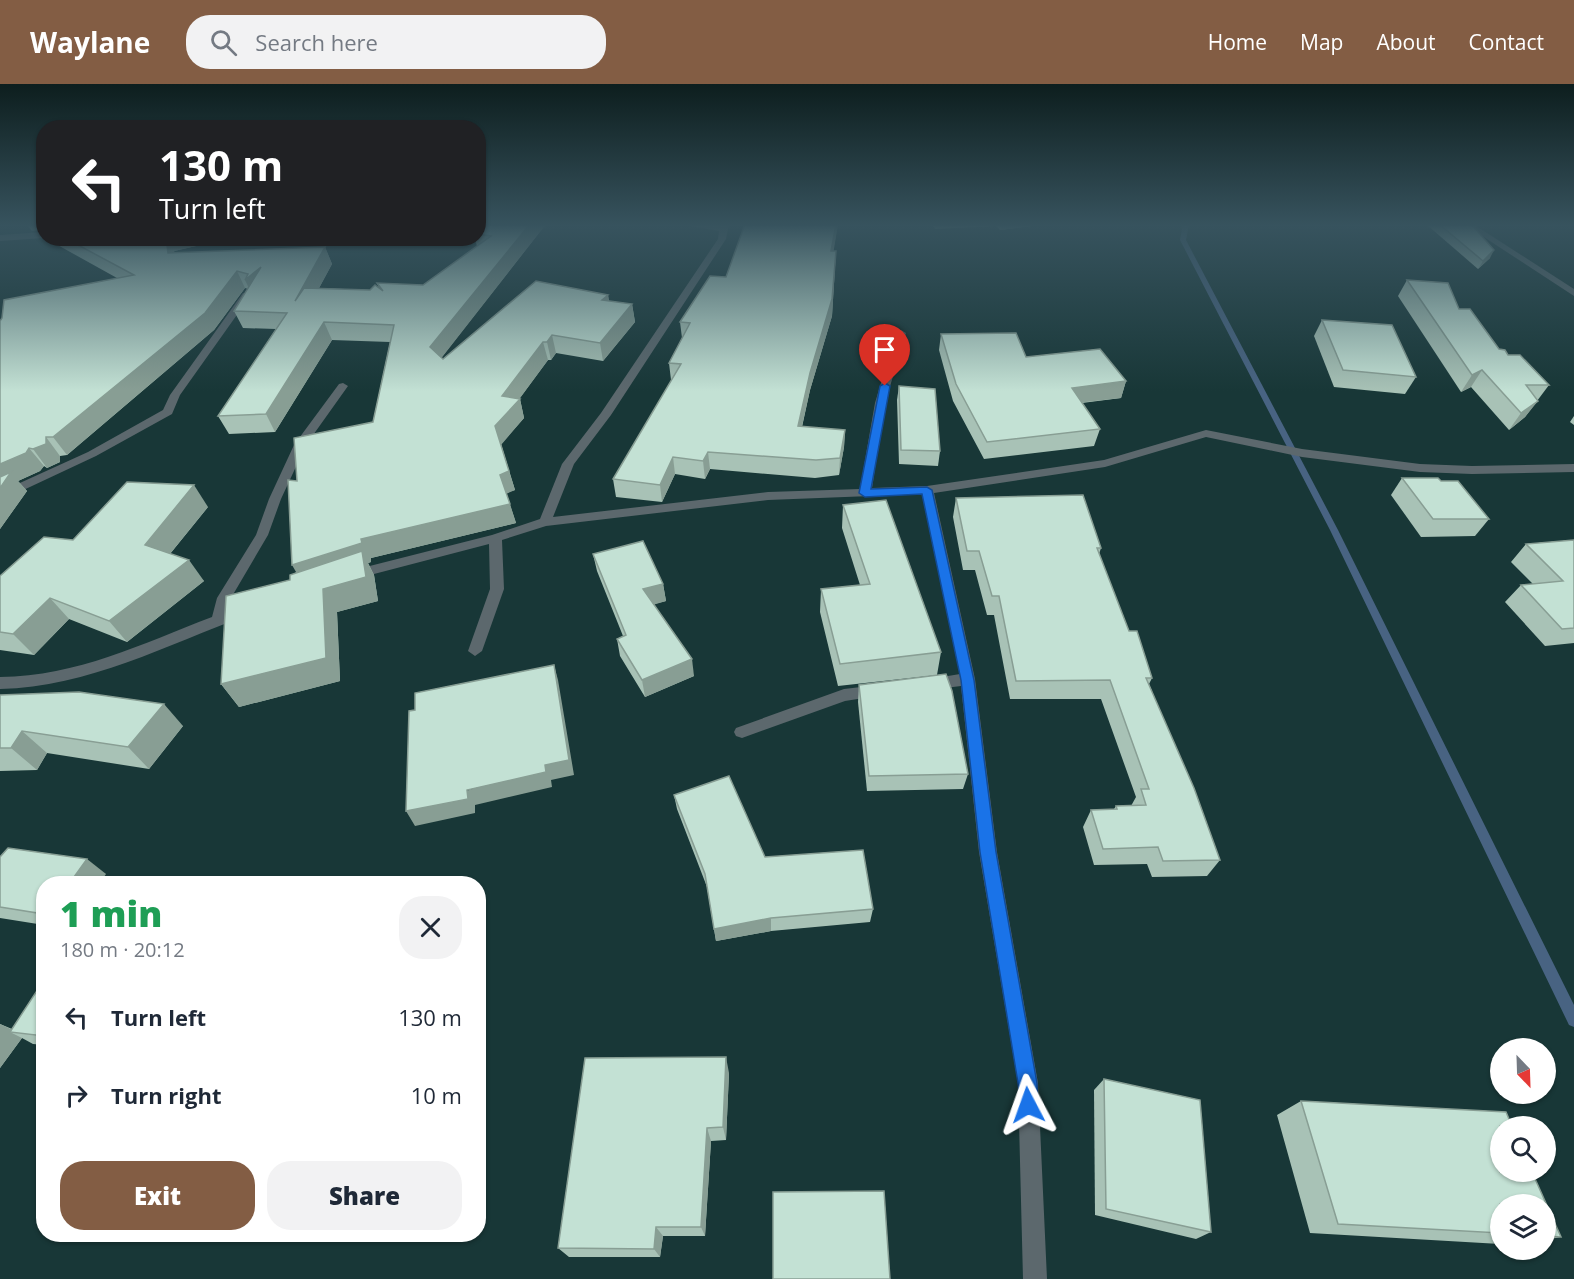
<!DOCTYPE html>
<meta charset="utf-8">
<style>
body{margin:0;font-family:"Open Sans",sans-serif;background:#f2f2f3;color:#1f2937;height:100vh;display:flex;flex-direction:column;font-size:22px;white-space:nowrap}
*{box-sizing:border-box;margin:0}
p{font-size:20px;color:#747a83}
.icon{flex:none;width:33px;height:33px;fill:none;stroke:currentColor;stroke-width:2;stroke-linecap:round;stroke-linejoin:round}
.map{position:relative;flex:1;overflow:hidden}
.panel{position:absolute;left:36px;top:792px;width:450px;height:366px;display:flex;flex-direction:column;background:#fff;border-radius:24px;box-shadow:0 2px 4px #0004}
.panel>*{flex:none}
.banner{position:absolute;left:36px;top:36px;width:450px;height:126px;border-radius:24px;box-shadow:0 2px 4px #0004;background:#202124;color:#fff;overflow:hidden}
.needle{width:39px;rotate:157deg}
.buttons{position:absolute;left:1490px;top:954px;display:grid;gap:12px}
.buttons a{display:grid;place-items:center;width:66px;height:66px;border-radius:50%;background:#fff;box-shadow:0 2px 4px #0004;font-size:30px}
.pin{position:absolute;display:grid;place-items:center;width:51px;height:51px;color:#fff;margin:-62px -26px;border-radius:50% 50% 50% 0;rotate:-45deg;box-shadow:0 0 6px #0007}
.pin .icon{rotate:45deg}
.me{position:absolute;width:66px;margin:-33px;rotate:356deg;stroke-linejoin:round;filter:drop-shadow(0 0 4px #0008)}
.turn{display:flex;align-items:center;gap:21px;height:126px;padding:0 24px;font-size:27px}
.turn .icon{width:78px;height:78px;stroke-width:2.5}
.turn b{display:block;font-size:42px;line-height:51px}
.round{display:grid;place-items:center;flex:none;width:63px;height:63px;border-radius:24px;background:#f2f2f3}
.headline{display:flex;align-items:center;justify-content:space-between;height:102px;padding:0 24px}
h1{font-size:36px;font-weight:800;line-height:45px;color:#1e9e55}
.button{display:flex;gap:12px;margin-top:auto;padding:12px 24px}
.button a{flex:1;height:69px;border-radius:24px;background:#835d44;color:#fff;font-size:24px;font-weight:800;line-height:69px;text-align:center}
.button a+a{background:#f2f2f3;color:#1f2937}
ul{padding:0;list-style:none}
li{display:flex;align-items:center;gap:18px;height:78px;padding:0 24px}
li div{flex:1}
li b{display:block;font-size:22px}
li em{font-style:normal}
header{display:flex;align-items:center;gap:36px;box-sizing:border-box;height:84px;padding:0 30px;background:#835d44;color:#fff}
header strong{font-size:28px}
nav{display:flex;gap:33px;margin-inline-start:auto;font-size:21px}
.search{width:420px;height:54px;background:#f2f2f3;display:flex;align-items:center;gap:15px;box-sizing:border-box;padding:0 21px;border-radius:24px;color:#747a83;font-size:22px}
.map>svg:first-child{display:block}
</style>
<header>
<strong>Waylane</strong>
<div class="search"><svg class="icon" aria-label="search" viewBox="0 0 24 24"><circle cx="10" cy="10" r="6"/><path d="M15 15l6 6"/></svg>Search here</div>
<nav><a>Home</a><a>Map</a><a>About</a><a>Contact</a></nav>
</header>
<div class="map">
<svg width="1574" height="1195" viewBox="0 0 1574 1195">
<rect width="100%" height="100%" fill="#183737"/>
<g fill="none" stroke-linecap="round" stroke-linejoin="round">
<polygon fill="#486382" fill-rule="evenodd" points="1183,140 1189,140 1186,156 1338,446 1574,921 1574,943 1569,941 1330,446 1180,156"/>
<g fill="#5c686d" fill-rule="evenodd">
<polygon points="678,140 720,142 721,140 729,140 726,155 611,331 574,380 553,433 768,408 860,405 875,319 896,249 901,246 906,249 885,319 872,404 927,402 1104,376 1206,346 1302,365 1420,380 1472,382 1574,380 1574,388 1472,390 1420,388 1302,373 1206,353 1105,383 934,409 975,595 997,768 1038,999 1047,1195 1023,1195 1018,999 979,768 961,602 929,606 924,604 921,600 924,596 960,590 922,410 768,416 546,442 502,456 504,505 482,567 475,572 468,567 490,505 489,460 351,496 344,491 346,488 492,451 540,435 562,380 601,329 718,155 719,147"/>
<polygon points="1464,140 1473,140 1574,205 1574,212"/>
<polygon points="44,148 44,154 0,157 0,151"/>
<polygon points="243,209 251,211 180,311 172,330 96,372 0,417 0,408 88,368 163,326 170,311"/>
<path d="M343,299L348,302L306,361L281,415L268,451L231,514L228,527L243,522L248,523L250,527L248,531C166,561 89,603 0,605V593C78,592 141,560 212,533L217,514L256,451L269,415L294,361L339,300Z"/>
<polygon points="878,601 883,603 886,607 883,611 845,617 742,654 736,652 734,648 736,644 844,605"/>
</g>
</g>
<g fill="#a8c2b6">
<polygon points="26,140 44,140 44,153 40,146 32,147"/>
<polygon points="478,140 546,140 441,274 443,275 608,211 609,217 632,220 635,238 603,277 556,269 551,276 548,276 519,315 520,315 524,334 501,360 515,406 506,409 516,439 371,474 371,478 368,479 374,491 378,517 337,528 340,597 239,623 221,600 290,496 296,488 297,397 373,338 390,258 332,256 275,348 229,350 218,332 276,245 243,244 234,227 248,205 245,204 214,246 67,371 60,372 60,378 47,384 44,382 40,387 18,397 27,407 0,445 0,237 117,194 45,154 202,154 205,160 174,167 175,169 325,163 332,180 319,204 370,206 379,204 377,199 423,201 477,162 475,156 463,154 478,154"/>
<polygon points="838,140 833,167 836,167 832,232 810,306 802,343 845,346 844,363 839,391 815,394 710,385 705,395 675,390 662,418 616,413 613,395 672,296 671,296 669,279 682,254 680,238 726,193"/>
<polygon points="932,140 1046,140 1000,146 996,142 935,145"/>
<polygon points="1426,140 1471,140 1490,174 1478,185"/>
<polygon points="1407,196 1459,225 1499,265 1549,301 1525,333 1509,346 1471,303 1461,308 1398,212"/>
<polygon points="1322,236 1416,293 1405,310 1334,303 1314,252"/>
<polygon points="941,250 1026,273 1126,297 1121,314 1082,319 1100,345 1094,362 984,375 953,317 939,266"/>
<polygon points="899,302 940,367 938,382 899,380 897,316"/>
<polygon points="1574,332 1574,341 1570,338"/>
<polygon points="1402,394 1441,397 1489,435 1475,452 1421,453 1391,411"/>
<polygon points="956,414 1101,464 1099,470 1129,547 1152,594 1149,600 1220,776 1207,792 1152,793 1147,780 1094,781 1083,743 1091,726 1114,725 1116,722 1131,722 1136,713 1101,615 1010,615 994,531 987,531 975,486 963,486 953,433"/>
<polygon points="843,421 941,568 937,591 838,602 820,528 821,505 860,501 842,444"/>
<polygon points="208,423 170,470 204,497 127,558 69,535 34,571 0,566 0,492 73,456"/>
<polygon points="1574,456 1574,559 1545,562 1505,518 1521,501 1533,500 1511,478 1526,460"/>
<polygon points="593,470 663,500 666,517 654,520 694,592 645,613 620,572 617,555 623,552 597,487"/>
<polygon points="859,601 968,690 963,705 867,707 858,618"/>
<polygon points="0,611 183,642 149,685 47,669 37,686 0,687"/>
<polygon points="674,711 765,773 873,825 870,838 771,847 716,857 707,803 677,725"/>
<polygon points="0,773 106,790 44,800 44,841 0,834"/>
<polygon points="44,896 44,961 33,960 22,954 0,984 0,940 12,945"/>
<polygon points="729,989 726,1056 711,1057 705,1152 663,1152 660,1173 569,1173 558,1164"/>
<polygon points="1104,995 1211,1148 1196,1155 1095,1131 1094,1006"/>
<polygon points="1301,1017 1506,1028 1512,1042 1500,1042 1500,1088 1532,1088 1561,1153 1545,1156 1545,1120 1500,1120 1500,1160 1310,1149 1277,1031"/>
</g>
<g fill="#889e94">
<polygon points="530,140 546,140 436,281 430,263"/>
<polygon points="836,140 838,140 831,183 831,167"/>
<polygon points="1002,140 1046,140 1000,146"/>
<polygon points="166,154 202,154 205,160 174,167 177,187 168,169"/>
<polygon points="325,163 332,180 303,234 295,217"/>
<polygon points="1494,166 1490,174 1478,185 1483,177"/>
<polygon points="836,167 832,232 810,306 798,360 798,342"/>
<polygon points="261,183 253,213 245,196"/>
<polygon points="237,187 245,204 214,246 67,371 53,353"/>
<polygon points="608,211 610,228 602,216"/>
<polygon points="632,220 635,238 603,277 600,259"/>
<polygon points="324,238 332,256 275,348 266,330"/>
<polygon points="552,251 556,269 551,276 547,258"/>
<polygon points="543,258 548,276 515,321 520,315 524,334 501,361 495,342 502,312"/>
<polygon points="1482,286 1471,303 1461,308 1472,291"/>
<polygon points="1126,297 1121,314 1068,320 1072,304"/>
<polygon points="1538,317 1525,333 1509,346 1521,329"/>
<polygon points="845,346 844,363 839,391 840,374"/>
<polygon points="46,353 60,372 60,378 47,384 33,365"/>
<polygon points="29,364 44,382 40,387 18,397 27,407 0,445 0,380"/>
<polygon points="708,368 710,385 705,395 703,377"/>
<polygon points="673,373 675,390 662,418 660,401"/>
<polygon points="509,387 515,406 506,410 500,391"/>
<polygon points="194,401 208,423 160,482 145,461"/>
<polygon points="510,420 516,439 371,474 371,478 368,479 374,491 378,517 337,528 340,597 239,623 221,600 303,500 292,481 361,455"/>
<polygon points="189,476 204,497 127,558 109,537"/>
<polygon points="663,500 666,517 646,523 643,505"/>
<polygon points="50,514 69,535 34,571 13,550"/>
<polygon points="692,575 694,592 645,613 642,596"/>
<polygon points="554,581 558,596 574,691 551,696 552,703 475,721 475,729 415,742 406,727 545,681"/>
<polygon points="164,620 183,642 149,685 128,663"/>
<polygon points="22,647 47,669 37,686 11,664"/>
<polygon points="87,775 106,790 99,800 69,800"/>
<polygon points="771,834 771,847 716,857 714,845"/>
<polygon points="0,940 19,949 10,948 22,954 0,984"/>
<polygon points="726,973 729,989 726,1056 723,1043"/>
<polygon points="707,1044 711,1057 705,1152 701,1143"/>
<polygon points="656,1143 663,1152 660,1173 654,1165"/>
</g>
<g fill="#c3e1d4" stroke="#889e94" stroke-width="1.5">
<polygon points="36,140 44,140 44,144"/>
<polygon points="479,140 530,140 430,263 443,275 536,197 608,211 602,216 632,220 600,259 552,251 547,258 543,258 502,312 520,315 495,342 509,387 500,391 510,420 361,455 362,459 292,481 288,396 297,397 294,354 373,338 394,241 324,238 266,330 218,332 287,229 234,227 261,183 245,196 248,190 237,187 205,229 53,353 46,353 46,360 33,365 29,364 26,369 0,380 0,237 2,234 4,216 134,191 65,154 166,154 168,169 325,163 295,217 304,204 370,206 375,201 383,207 377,199 423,201 491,152 478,150 478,144 485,140"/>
<polygon points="745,140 836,140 831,167 836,167 832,215 810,289 798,342 845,346 840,374 816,376 708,368 703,377 673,373 660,401 613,395 681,280 669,279 690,239 680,238 710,192 726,193"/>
<polygon points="1439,140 1471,140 1494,166 1483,177"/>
<polygon points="1407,196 1448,199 1459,225 1470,225 1499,265 1505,266 1508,271 1520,271 1549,301 1526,301 1538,317 1521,329 1482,286 1472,291"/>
<polygon points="1322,236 1392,241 1416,293 1343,286"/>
<polygon points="1016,249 1026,273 1100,265 1126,297 1072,304 1100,345 987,358 956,300 941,250"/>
<polygon points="899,302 935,305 940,367 901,366"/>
<polygon points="11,388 0,404 0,393"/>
<polygon points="1402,394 1438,394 1441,397 1458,397 1489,435 1433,435"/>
<polygon points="127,398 194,401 145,461 189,476 109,537 50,514 13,550 0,548 0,492 44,453 73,456"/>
<polygon points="1083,411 1101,464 1097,464 1129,547 1137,547 1152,594 1146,594 1194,704 1220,776 1163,777 1158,763 1103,765 1091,726 1117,725 1116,722 1146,721 1141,705 1149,705 1110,596 1016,597 999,512 992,512 979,467 967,467 956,414"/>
<polygon points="886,416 941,568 840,580 821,505 870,500 843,421"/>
<polygon points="1574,456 1574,544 1562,545 1521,501 1563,497 1526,460"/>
<polygon points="643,457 663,500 643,505 692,575 642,596 617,555 626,551 593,470"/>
<polygon points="362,467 366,493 323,505 326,574 221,600 226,512 290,496 290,491"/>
<polygon points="554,581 569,676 545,681 546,688 467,706 468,715 406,727 409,627 415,626 415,609"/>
<polygon points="946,590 952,607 968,690 869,692 859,601"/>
<polygon points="79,608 164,620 128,663 22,647 11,664 0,664 0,611"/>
<polygon points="729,692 765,773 863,766 873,825 771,834 714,845 705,790 674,711"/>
<polygon points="8,764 87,775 69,800 44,800 44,830 0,823 0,773"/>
<polygon points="44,896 44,952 10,948"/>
<polygon points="726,973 723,1043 707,1044 701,1143 656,1143 654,1165 558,1164 585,974"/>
<polygon points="1104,995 1200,1016 1211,1148 1106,1125"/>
<polygon points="1301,1017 1506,1028 1512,1042 1500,1042 1500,1088 1532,1088 1561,1153 1545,1152 1545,1120 1500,1120 1500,1149 1338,1140"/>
<polygon points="884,1107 890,1195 773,1195 773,1108"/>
</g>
<linearGradient id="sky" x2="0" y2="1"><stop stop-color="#0d1e1e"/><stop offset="0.46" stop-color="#37535e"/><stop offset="1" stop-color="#37535e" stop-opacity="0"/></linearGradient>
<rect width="1574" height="307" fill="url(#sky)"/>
<polygon fill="#1a73e8" stroke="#114b97" stroke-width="1.5" points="885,299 890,302 871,405 927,403 932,406 974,596 996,768 1037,999 1038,1021 1035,1028 1028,1031 1022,1028 1018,999 980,768 961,596 922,410 865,413 859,409 880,302"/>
</svg>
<div class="buttons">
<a><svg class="needle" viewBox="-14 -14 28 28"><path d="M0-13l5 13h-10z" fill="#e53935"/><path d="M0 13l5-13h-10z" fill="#747a83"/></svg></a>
<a><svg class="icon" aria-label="search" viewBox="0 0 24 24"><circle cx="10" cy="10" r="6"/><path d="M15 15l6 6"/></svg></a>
<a><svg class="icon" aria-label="layers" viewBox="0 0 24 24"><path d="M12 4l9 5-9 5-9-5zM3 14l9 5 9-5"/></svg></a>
</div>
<div class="pin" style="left:885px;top:302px;background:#d93025"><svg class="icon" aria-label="arrive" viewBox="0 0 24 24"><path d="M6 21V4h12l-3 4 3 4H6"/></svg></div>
<svg class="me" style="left:1028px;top:1021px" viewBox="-20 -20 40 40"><path d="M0-17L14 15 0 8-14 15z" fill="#1a73e8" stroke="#fff" stroke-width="4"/></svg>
<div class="banner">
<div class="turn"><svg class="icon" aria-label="left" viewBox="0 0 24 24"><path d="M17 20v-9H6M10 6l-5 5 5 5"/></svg><div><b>130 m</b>Turn left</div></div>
</div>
<section class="panel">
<div class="headline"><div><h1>1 min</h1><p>180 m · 20:12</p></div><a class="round"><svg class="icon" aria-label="close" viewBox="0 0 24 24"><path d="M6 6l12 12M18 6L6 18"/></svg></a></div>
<ul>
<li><svg class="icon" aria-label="left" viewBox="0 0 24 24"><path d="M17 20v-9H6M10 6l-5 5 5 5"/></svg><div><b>Turn left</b></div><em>130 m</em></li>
<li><svg class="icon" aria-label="right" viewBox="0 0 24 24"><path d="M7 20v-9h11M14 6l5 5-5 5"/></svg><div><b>Turn right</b></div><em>10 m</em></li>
</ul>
<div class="button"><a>Exit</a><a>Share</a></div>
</section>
</div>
